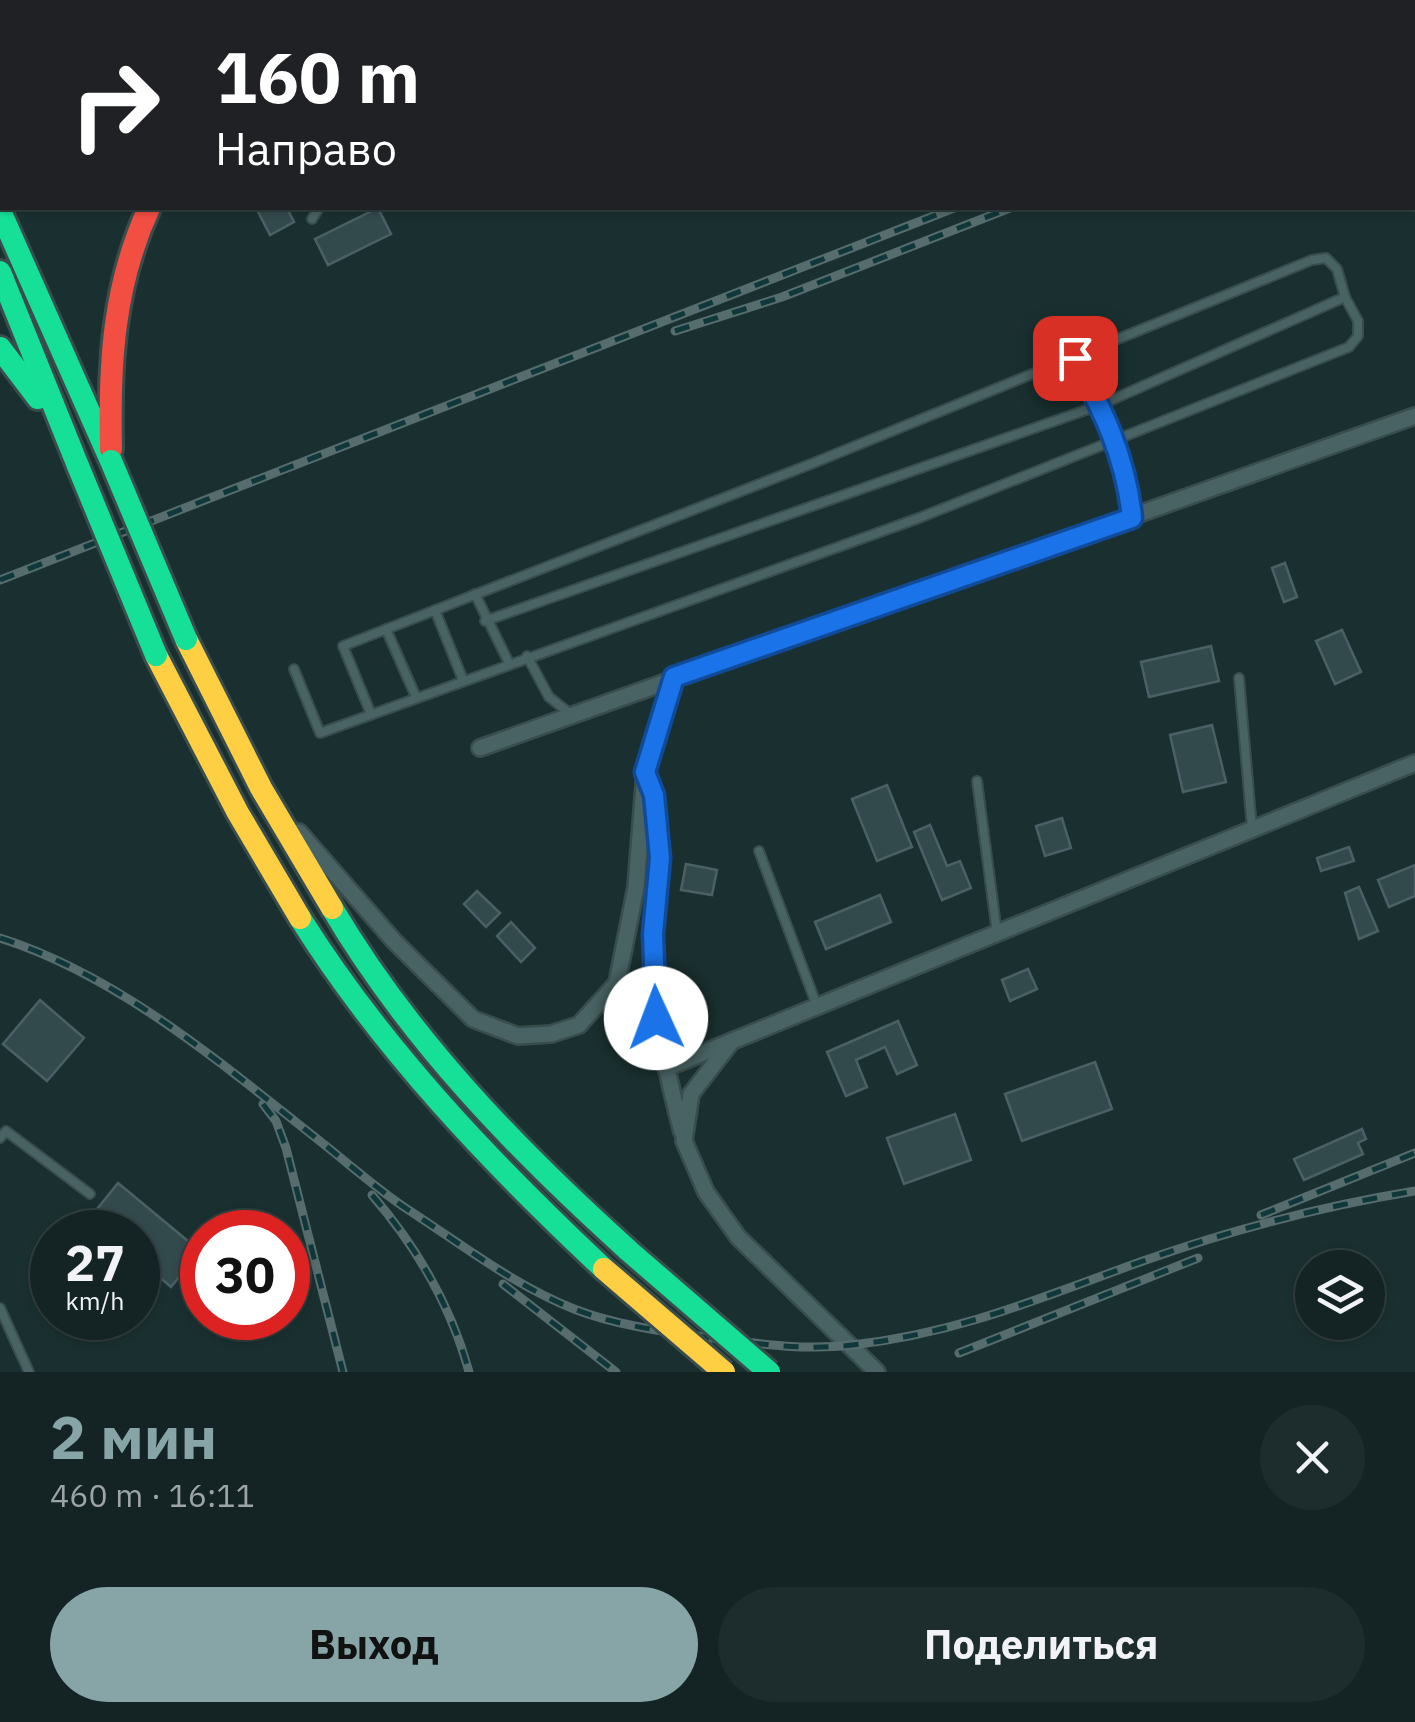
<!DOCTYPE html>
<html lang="ru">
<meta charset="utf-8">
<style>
body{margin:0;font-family:"IBM Plex Sans",sans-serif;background:#1d2c2c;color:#f1f3f6;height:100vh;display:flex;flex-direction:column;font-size:38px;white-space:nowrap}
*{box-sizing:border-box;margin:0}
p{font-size:32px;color:#9da4a6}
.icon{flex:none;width:55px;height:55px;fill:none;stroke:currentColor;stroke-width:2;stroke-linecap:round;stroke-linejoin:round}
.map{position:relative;height:1372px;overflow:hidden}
.sheet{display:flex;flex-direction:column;background:#142424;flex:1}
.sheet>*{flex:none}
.top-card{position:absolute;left:0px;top:0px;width:1415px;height:210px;box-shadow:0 2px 8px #0004,0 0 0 2px #334141;background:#202124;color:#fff;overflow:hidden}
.controls{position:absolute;left:1295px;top:1250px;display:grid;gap:20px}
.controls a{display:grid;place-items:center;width:90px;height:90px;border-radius:50%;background:#142424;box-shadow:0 2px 8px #0004,0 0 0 2px #334141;font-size:50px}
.speed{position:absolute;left:30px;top:1210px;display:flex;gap:20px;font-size:50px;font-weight:700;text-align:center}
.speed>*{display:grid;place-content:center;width:130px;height:130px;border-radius:50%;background:#142424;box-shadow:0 2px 8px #0004,0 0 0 2px #334141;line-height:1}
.speed small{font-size:25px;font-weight:400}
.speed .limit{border:15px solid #d22;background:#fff;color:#111}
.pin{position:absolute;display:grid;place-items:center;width:85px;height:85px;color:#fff;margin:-42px;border-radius:20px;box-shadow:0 5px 15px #0006}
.me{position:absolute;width:110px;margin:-55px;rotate:358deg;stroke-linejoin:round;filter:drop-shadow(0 0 8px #0008)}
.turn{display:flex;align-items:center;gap:35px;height:210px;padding:0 50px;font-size:45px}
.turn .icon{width:130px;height:130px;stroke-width:2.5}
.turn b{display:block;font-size:70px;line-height:85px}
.round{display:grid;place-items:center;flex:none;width:105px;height:105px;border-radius:52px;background:#1d2c2c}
.overview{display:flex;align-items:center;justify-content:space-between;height:170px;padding:0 50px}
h1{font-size:60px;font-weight:700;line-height:75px;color:#87a5a6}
.primary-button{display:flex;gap:20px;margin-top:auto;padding:20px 50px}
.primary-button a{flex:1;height:115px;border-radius:60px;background:#87a5a6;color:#111;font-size:40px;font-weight:700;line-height:115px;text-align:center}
.primary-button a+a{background:#1d2c2c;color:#f1f3f6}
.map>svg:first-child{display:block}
</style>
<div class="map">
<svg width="1415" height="1372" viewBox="0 0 1415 1372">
<rect width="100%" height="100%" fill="#1a3030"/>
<g fill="#334a4d" stroke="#4a6065" stroke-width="2.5">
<polygon points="256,208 287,208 294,222 270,235"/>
<polygon points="378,208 391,234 328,265 315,239"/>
<polygon points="1285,563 1297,597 1284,602 1272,568"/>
<polygon points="1342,630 1361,672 1335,684 1316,641"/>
<polygon points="1211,646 1219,681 1149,697 1141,662"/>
<polygon points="1212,725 1226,782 1183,792 1170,735"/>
<polygon points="887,785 912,847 877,861 852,799"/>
<polygon points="1062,818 1071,848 1045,856 1036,826"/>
<polygon points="930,825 947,866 960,861 971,888 942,900 914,832"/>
<polygon points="1349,847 1354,861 1321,871 1317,858"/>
<polygon points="686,864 717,870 712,895 681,890"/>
<polygon points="1415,865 1415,896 1389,907 1378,880"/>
<polygon points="1359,887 1378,931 1359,939 1345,893"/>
<polygon points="477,891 500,913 486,927 464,904"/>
<polygon points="880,895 891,922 826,949 815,922"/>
<polygon points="511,922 535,948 521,962 497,936"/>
<polygon points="1028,969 1037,989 1010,1001 1002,980"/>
<polygon points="40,1000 84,1038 47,1081 3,1044"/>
<polygon points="898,1021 917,1065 897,1074 885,1047 856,1060 867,1087 846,1096 827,1052"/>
<polygon points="1095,1062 1112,1109 1022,1141 1005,1094"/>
<polygon points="955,1114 971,1160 904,1184 887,1138"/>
<polygon points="1362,1129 1366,1139 1358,1143 1363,1154 1304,1180 1294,1159"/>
<polygon points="118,1183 200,1251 171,1287 138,1259 138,1232 105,1232 89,1219"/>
</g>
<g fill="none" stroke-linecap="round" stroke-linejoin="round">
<defs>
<g id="lane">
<polyline points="492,0 494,2"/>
<polyline points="617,2 620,0"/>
<polyline points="312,219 319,208"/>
<path d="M1075,358C1103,410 1126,456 1132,516"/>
<polyline points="475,594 509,663"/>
<polyline points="435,610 463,680"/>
<polyline points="485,621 1100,405 1345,297"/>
<polyline points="386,629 416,697"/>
<polyline points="527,656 549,697 572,715"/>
<polyline points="294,669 320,733 919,518 1349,347 1358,336 1358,321 1345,297 1337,269 1326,258 1312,260 811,464 343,646 371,714"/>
<polyline points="1239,678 1252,828"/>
<polyline points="977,781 997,933"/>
<polyline points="759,851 817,1006"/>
<polyline points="0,1138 6,1131 90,1194"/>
<polyline points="0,1308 29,1372"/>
</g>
<g id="street">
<polyline points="480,748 1415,416"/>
<path d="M648,780C667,831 655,882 653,934C650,1002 665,1066 682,1132"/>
<polyline points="299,832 394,941 473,1019 518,1036 551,1034 579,1025 617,983 636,887 645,772 673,677"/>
<polyline points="732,1041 691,1094 684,1141 706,1192 738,1237 877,1372"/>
<polyline points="666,1068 1415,763"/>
</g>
<g id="fast">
<polyline points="155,2 157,0"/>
<polyline points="293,2 300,0"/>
<polyline points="0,109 2,108"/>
<polyline points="0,143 2,142"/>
<polyline points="0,211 111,461"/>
<polyline points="0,272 78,466"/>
<polyline points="0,348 38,398"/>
<path d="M332,908C410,1040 516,1149 629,1251"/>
<path d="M300,918C383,1050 491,1163 604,1269"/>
</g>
<g id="slow">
<polyline points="186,639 261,788 332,908"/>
<polyline points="156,655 238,813 300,918"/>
</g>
<g id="jam">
<polyline points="390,2 397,0"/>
<path d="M111,449C109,365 113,286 149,208"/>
</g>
</defs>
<use href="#lane" stroke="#394d4d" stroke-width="12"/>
<use href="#street" stroke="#394d4d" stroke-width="20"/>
<use href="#fast" stroke="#394d4d" stroke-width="28"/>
<use href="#slow" stroke="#394d4d" stroke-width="28"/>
<use href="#jam" stroke="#394d4d" stroke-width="28"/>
<use href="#lane" stroke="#496364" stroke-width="8"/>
<use href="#street" stroke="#496364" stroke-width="15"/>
<use href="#fast" stroke="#16e098" stroke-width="22"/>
<use href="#slow" stroke="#ffcf43" stroke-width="22"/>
<use href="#jam" stroke="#f24e42" stroke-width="22"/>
<defs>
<g id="rail">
<polyline points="1412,17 1415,16"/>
<polyline points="1412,50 1415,49"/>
<polyline points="675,331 782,297 1010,208"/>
<polyline points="0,580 954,208"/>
<path d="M0,938C120,976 223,1065 321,1142C349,1164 377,1189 407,1209C461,1244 515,1286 574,1309C615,1325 661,1331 704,1337C753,1343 802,1351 852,1345C960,1333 1042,1297 1143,1261C1230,1230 1324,1206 1415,1191"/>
<polyline points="263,1104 276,1121 286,1148 343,1372"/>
<path d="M372,1195C416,1246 451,1306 469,1372"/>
<polyline points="1261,1215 1415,1153"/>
<polyline points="503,1284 616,1372"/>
<polyline points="959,1353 1198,1258"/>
</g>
</defs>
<use href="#rail" stroke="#566c6d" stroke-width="9"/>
<use href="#rail" stroke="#10383a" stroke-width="5" stroke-dasharray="15" stroke-linecap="butt"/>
<defs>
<g id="fast-bridge">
<polyline points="111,461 186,639"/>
<polyline points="78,466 156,655"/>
<polyline points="629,1251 769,1372"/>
</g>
<polyline id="slow-bridge" points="604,1269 724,1372"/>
</defs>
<use href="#fast-bridge" stroke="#394d4d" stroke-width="28" stroke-linecap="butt"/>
<use href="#slow-bridge" stroke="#394d4d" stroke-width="28" stroke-linecap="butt"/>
<use href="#fast-bridge" stroke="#16e098" stroke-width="22"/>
<use href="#slow-bridge" stroke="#ffcf43" stroke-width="22"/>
</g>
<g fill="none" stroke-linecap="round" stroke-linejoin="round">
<defs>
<path id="route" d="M656,1018L653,934L660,858L654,795L645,772L674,677L1132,518C1126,457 1103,411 1075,358"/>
</defs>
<use href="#route" stroke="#114b97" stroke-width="25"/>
<use href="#route" stroke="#1a73e8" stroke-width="18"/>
</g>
</svg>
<div class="controls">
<a><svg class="icon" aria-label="layers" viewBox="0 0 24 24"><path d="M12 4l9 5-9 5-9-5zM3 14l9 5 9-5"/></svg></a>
</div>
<div class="speed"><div>27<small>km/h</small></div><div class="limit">30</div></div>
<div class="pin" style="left:1075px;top:358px;background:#d93025"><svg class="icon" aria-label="arrive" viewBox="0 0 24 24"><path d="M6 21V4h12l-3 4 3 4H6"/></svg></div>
<svg class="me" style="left:656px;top:1018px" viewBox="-20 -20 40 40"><circle r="19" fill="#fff"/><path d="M0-13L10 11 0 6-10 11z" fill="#1a73e8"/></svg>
<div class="top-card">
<div class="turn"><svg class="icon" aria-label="right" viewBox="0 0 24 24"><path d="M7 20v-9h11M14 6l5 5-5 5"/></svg><div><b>160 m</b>Направо</div></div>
</div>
</div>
<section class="sheet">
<div class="overview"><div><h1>2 мин</h1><p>460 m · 16:11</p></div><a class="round"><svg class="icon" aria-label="close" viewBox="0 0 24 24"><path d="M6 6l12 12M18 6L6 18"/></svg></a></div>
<div class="primary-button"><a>Выход</a><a>Поделиться</a></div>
</section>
